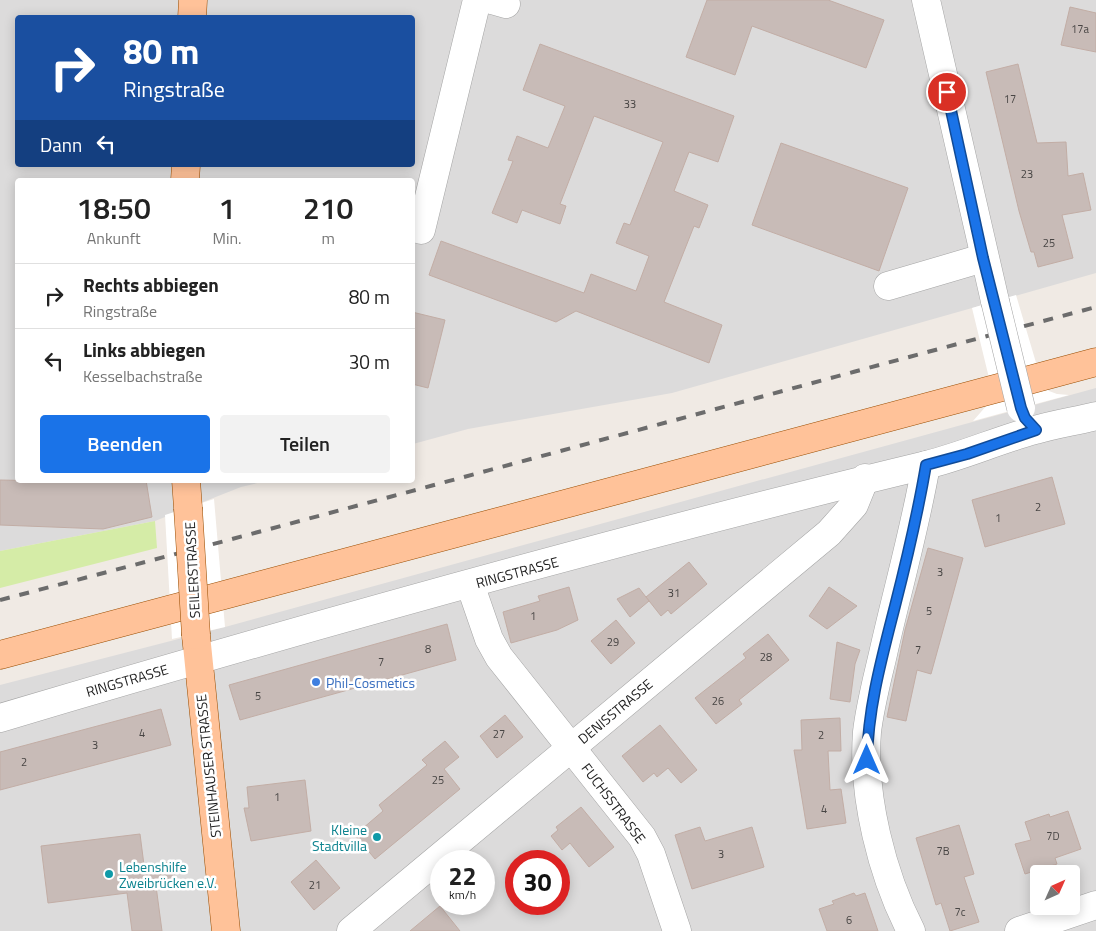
<!DOCTYPE html>
<html lang="de">
<meta charset="utf-8">
<style>
body{margin:0;font-family:"Titillium Web",sans-serif;background:#f2f2f2;color:#222;height:100vh;display:flex;flex-direction:column;font-size:19px;white-space:nowrap}
*{box-sizing:border-box;margin:0}
p{font-size:16px;color:#767676}
.icon{flex:none;width:28px;height:28px;fill:none;stroke:currentColor;stroke-width:2;stroke-linecap:round;stroke-linejoin:round}
.map{position:relative;flex:1;overflow:hidden}
.side{position:absolute;left:15px;top:178px;width:400px;height:305px;display:flex;flex-direction:column;background:#fff;border-radius:5px;box-shadow:0 2px 12px #0003}
.side>*{flex:none}
.hud{position:absolute;left:15px;top:15px;width:400px;height:152px;border-radius:5px;box-shadow:0 2px 12px #0003;background:#1a4fa0;color:#fff;overflow:hidden}
.needle{width:32px;rotate:45deg}
.controls{position:absolute;left:1030px;top:865px;display:grid;gap:10px}
.controls a{display:grid;place-items:center;width:50px;height:50px;border-radius:5px;background:#fff;box-shadow:0 2px 12px #0003;font-size:25px}
.speed{position:absolute;left:430px;top:850px;display:flex;gap:10px;font-size:25px;font-weight:700;text-align:center}
.speed>*{display:grid;place-content:center;width:65px;height:65px;border-radius:50%;background:#fff;box-shadow:0 2px 12px #0003;line-height:1}
.speed small{font-size:12px;font-weight:400}
.speed .limit{border:8px solid #d22;background:#fff;color:#111}
.pin{position:absolute;display:grid;place-items:center;width:42px;height:42px;color:#fff;margin:-21px;border:2px solid #fff;border-radius:50%;box-shadow:0 1px 5px #0007}
.me{position:absolute;width:55px;margin:-28px;rotate:0deg;stroke-linejoin:round;filter:drop-shadow(0 0 4px #0008)}
.turn{display:flex;align-items:center;gap:18px;height:105px;padding:0 25px;font-size:22px}
.turn .icon{width:65px;height:65px;stroke-width:2.5}
.turn b{display:block;font-size:35px;line-height:42px}
.then{display:flex;align-items:center;height:48px;padding:0 25px;background:#0003;gap:10px;font-size:19px}
.eta{display:flex;justify-content:space-evenly;align-items:center;height:85px;text-align:center}
.eta b{font-size:30px;font-weight:600;line-height:35px}
.cta{display:flex;gap:10px;margin-top:auto;padding:10px 25px}
.cta a{flex:1;height:58px;border-radius:5px;background:#1a73e8;color:#fff;font-size:20px;font-weight:600;line-height:58px;text-align:center}
.cta a+a{background:#f2f2f2;color:#222}
ul{padding:0;list-style:none}
li{display:flex;align-items:center;gap:15px;height:65px;padding:0 25px;border-top:1px solid #e0e0e0}
li div{flex:1}
li b{display:block;font-size:19px}
li em{font-style:normal}
.map>svg:first-child{display:block}
</style>
<div class="map">
<svg width="1096" height="931" viewBox="0 0 1096 931">
<rect width="100%" height="100%" fill="#f0eae4"/>
<g fill="#dcdbdb" fill-rule="evenodd">
<path d="M0,0H1096V273L672,393L468,429L413,444L412,180H18V480H270L241,487L155,521L0,551ZM18,18H412V165H18Z"/>
<path d="M1096,388V931H0V685L225,627ZM441,861H484V904H441ZM516,861H559V904H516ZM1039,874H1071V906H1039Z"/>
</g>
<polygon fill="#d5eca7" points="155,521 157,548 0,588 0,551"/>
<g fill="#fff">
<polygon points="1016,295 1042,383 1049,391 1057,394 1069,395 973,421 988,404 990,382 972,308"/>
<polygon points="214,499 225,627 172,639 165,515"/>
</g>
<g fill="#c8bbb7" stroke="#c2ada5">
<polygon points="707,0 828,0 884,20 866,68 752,26 735,75 686,57"/>
<polygon points="1070,7 1096,13 1096,52 1061,45"/>
<polygon points="540,44 734,116 718,162 689,152 674,191 708,205 699,228 694,226 664,302 722,325 709,363 576,311 556,322 429,275 441,241 584,293 591,274 636,291 649,256 616,243 624,223 630,225 663,142 594,116 560,204 566,206 560,224 522,210 517,223 492,213 513,161 508,160 517,136 548,148 565,106 523,90"/>
<polygon points="1018,64 1037,143 1066,142 1068,176 1083,173 1091,210 1062,215 1073,258 1038,267 1034,252 1031,252 1019,211 986,72"/>
<polygon points="781,143 908,188 879,271 752,225"/>
<polygon points="412,312 445,320 428,388 412,384"/>
<polygon points="1052,477 1065,524 985,547 972,500"/>
<polygon points="0,480 97,482 146,480 152,517 103,529 0,525"/>
<polygon points="928,548 963,558 931,674 917,670 906,721 887,717 905,630"/>
<polygon points="689,562 707,584 671,614 668,610 661,616 646,597"/>
<polygon points="569,587 578,620 557,630 511,643 503,612 540,601 538,596"/>
<polygon points="829,587 857,606 827,629 809,616"/>
<polygon points="639,588 649,601 630,617 617,599"/>
<polygon points="616,620 635,643 611,664 591,641"/>
<polygon points="447,624 456,660 240,720 229,685"/>
<polygon points="768,634 789,660 739,700 742,704 716,724 695,698 746,658 743,654"/>
<polygon points="837,642 860,650 855,664 850,702 830,699"/>
<polygon points="161,709 171,745 0,790 0,752"/>
<polygon points="505,715 523,737 497,758 480,736"/>
<polygon points="840,718 841,751 828,751 830,790 841,789 846,823 807,829 794,750 802,750 801,720"/>
<polygon points="660,725 697,770 681,783 668,768 657,777 654,773 643,782 622,756"/>
<polygon points="445,741 459,757 444,769 460,789 375,859 355,835 383,811 379,805 427,765 422,760"/>
<polygon points="305,780 311,831 251,841 244,808 249,808 247,787"/>
<polygon points="581,807 614,847 589,867 570,843 562,850 551,836 558,830 556,827"/>
<polygon points="1068,811 1081,849 1055,858 1057,864 1025,874 1015,844 1031,840 1025,822 1049,814 1050,817"/>
<polygon points="959,825 974,874 964,877 979,922 950,931 941,903 936,905 916,838"/>
<polygon points="700,827 705,841 752,827 764,867 692,889 675,835"/>
<polygon points="140,834 144,865 173,862 176,884 156,886 162,931 132,931 127,893 48,903 41,846"/>
<polygon points="316,860 340,888 314,910 291,882"/>
<polygon points="854,893 856,896 865,893 878,931 827,931 819,909 834,904 832,901"/>
<polygon points="440,906 460,931 410,931"/>
</g>
<g fill="none" stroke-linecap="round" stroke-linejoin="round">
<defs>
<g id="minor">
<polyline points="492,0 506,4"/>
<polyline points="926,0 995,301"/>
<polyline points="421,230 477,0"/>
<polyline points="888,286 983,258"/>
<polyline points="470,584 489,639 499,657 642,837 651,854 677,931"/>
<path d="M0,718C306,627 615,540 926,465C963,456 998,440 1035,430C1055,424 1076,421 1096,416"/>
<polyline points="351,931 829,533 854,505 865,478"/>
<path d="M911,931C882,875 862,796 867,732C870,706 877,680 883,654C897,591 915,529 926,465"/>
<polyline points="1019,931 1096,905"/>
</g>
<g id="major">
<polyline points="192,18 193,0"/>
<polyline points="185,180 186,165"/>
<polyline points="186,480 188,508"/>
<polyline points="196,635 226,931"/>
<polyline points="0,655 1096,362"/>
</g>
</defs>
<use href="#minor" stroke="#a5a5a5" stroke-width="29"/>
<use href="#major" stroke="#984c00" stroke-width="29"/>
<use href="#minor" stroke="#fff" stroke-width="28"/>
<use href="#major" stroke="#ffc299" stroke-width="28"/>
<path stroke="#6c6c6c" stroke-width="4" stroke-dasharray="10 10" stroke-linecap="butt" d="M0,600C366,505 731,404 1096,307"/>
<defs>
<polyline id="minor-bridge" points="995,301 1021,408"/>
<polyline id="major-bridge" points="188,508 196,635"/>
</defs>
<use href="#minor-bridge" stroke="#a5a5a5" stroke-width="29" stroke-linecap="butt"/>
<use href="#major-bridge" stroke="#984c00" stroke-width="29" stroke-linecap="butt"/>
<use href="#minor-bridge" stroke="#fff" stroke-width="28"/>
<use href="#major-bridge" stroke="#ffc299" stroke-width="28"/>
</g>
<g fill="none" stroke-linecap="round" stroke-linejoin="round">
<defs>
<path id="route" d="M867,760C868,707 882,657 895,606C907,559 918,512 926,465L967,454L1036,430L1025,418L1021,408L983,258L947,92"/>
</defs>
<use href="#route" stroke="#114b97" stroke-width="12"/>
<use href="#route" stroke="#1a73e8" stroke-width="9"/>
</g>
<circle fill="#3f7fe0" stroke="#fff" stroke-width="2" cx="316" cy="682" r="5"/>
<g fill="#0f9aa8" stroke="#fff" stroke-width="2">
<circle cx="377" cy="837" r="5"/>
<circle cx="109" cy="874" r="5"/>
</g>
<g text-anchor="middle" dominant-baseline="central" stroke-width="5" stroke-linejoin="round" paint-order="stroke">
<g font-size="11" fill="#484544">
<text x="1080" y="29">17a</text>
<text x="1010" y="99">17</text>
<text x="630" y="104">33</text>
<text x="1027" y="174">23</text>
<text x="1049" y="243">25</text>
<text x="1038" y="507">2</text>
<text x="998" y="518">1</text>
<text x="940" y="572">3</text>
<text x="674" y="593">31</text>
<text x="929" y="611">5</text>
<text x="533" y="616">1</text>
<text x="613" y="642">29</text>
<text x="428" y="649">8</text>
<text x="918" y="650">7</text>
<text x="766" y="657">28</text>
<text x="381" y="662">7</text>
<text x="258" y="696">5</text>
<text x="718" y="701">26</text>
<text x="142" y="733">4</text>
<text x="499" y="734">27</text>
<text x="821" y="735">2</text>
<text x="95" y="745">3</text>
<text x="24" y="762">2</text>
<text x="438" y="780">25</text>
<text x="277" y="797">1</text>
<text x="824" y="809">4</text>
<text x="1053" y="836">7D</text>
<text x="943" y="851">7B</text>
<text x="721" y="854">3</text>
<text x="315" y="885">21</text>
<text x="960" y="912">7c</text>
<text x="849" y="920">6</text>
</g>
<g font-size="14" fill="#1e1e1e" stroke="#fff">
<text transform="translate(192 570) rotate(-93)">SEILERSTRASSE</text>
<text transform="translate(517 572) rotate(-15)">RINGSTRASSE</text>
<text transform="translate(127 680) rotate(-16)">RINGSTRASSE</text>
<text transform="translate(615 711) rotate(-40)">DENISSTRASSE</text>
<text transform="translate(208 766) rotate(-96)">STEINHAUSER STRASSE</text>
<text transform="translate(614 803) rotate(53)">FUCHSSTRASSE</text>
</g>
<g font-size="14" fill="#366cbe" stroke="#fff" text-anchor="start">
<text x="326" y="682">Phil-Cosmetics</text>
</g>
<g font-size="14" fill="#0d838f" stroke="#fff" text-anchor="end">
<text x="367" y="829">Kleine<tspan x="367" dy="16">Stadtvilla</tspan></text>
<text x="119" y="866" text-anchor="start">Lebenshilfe<tspan x="119" dy="16">Zweibrücken e.V.</tspan></text>
</g>
</g>
</svg>
<div class="controls">
<a><svg class="needle" viewBox="-14 -14 28 28"><path d="M0-13l5 13h-10z" fill="#e53935"/><path d="M0 13l5-13h-10z" fill="#767676"/></svg></a>
</div>
<div class="speed"><div>22<small>km/h</small></div><div class="limit">30</div></div>
<div class="pin" style="left:947px;top:92px;background:#d93025"><svg class="icon" aria-label="arrive" viewBox="0 0 24 24"><path d="M6 21V4h12l-3 4 3 4H6"/></svg></div>
<svg class="me" style="left:867px;top:760px" viewBox="-20 -20 40 40"><path d="M0-17L14 15 0 8-14 15z" fill="#1a73e8" stroke="#fff" stroke-width="4"/></svg>
<div class="hud">
<div class="turn"><svg class="icon" aria-label="right" viewBox="0 0 24 24"><path d="M7 20v-9h11M14 6l5 5-5 5"/></svg><div><b>80 m</b>Ringstraße</div></div>
<div class="then">Dann<svg class="icon" aria-label="left" viewBox="0 0 24 24"><path d="M17 20v-9H6M10 6l-5 5 5 5"/></svg></div>
</div>
<section class="side">
<div class="eta">
<div><b>18:50</b><p>Ankunft</p></div>
<div><b>1</b><p>Min.</p></div>
<div><b>210</b><p>m</p></div>
</div>
<ul>
<li><svg class="icon" aria-label="right" viewBox="0 0 24 24"><path d="M7 20v-9h11M14 6l5 5-5 5"/></svg><div><b>Rechts abbiegen</b><p>Ringstraße</p></div><em>80 m</em></li>
<li><svg class="icon" aria-label="left" viewBox="0 0 24 24"><path d="M17 20v-9H6M10 6l-5 5 5 5"/></svg><div><b>Links abbiegen</b><p>Kesselbachstraße</p></div><em>30 m</em></li>
</ul>
<div class="cta"><a>Beenden</a><a>Teilen</a></div>
</section>
</div>
